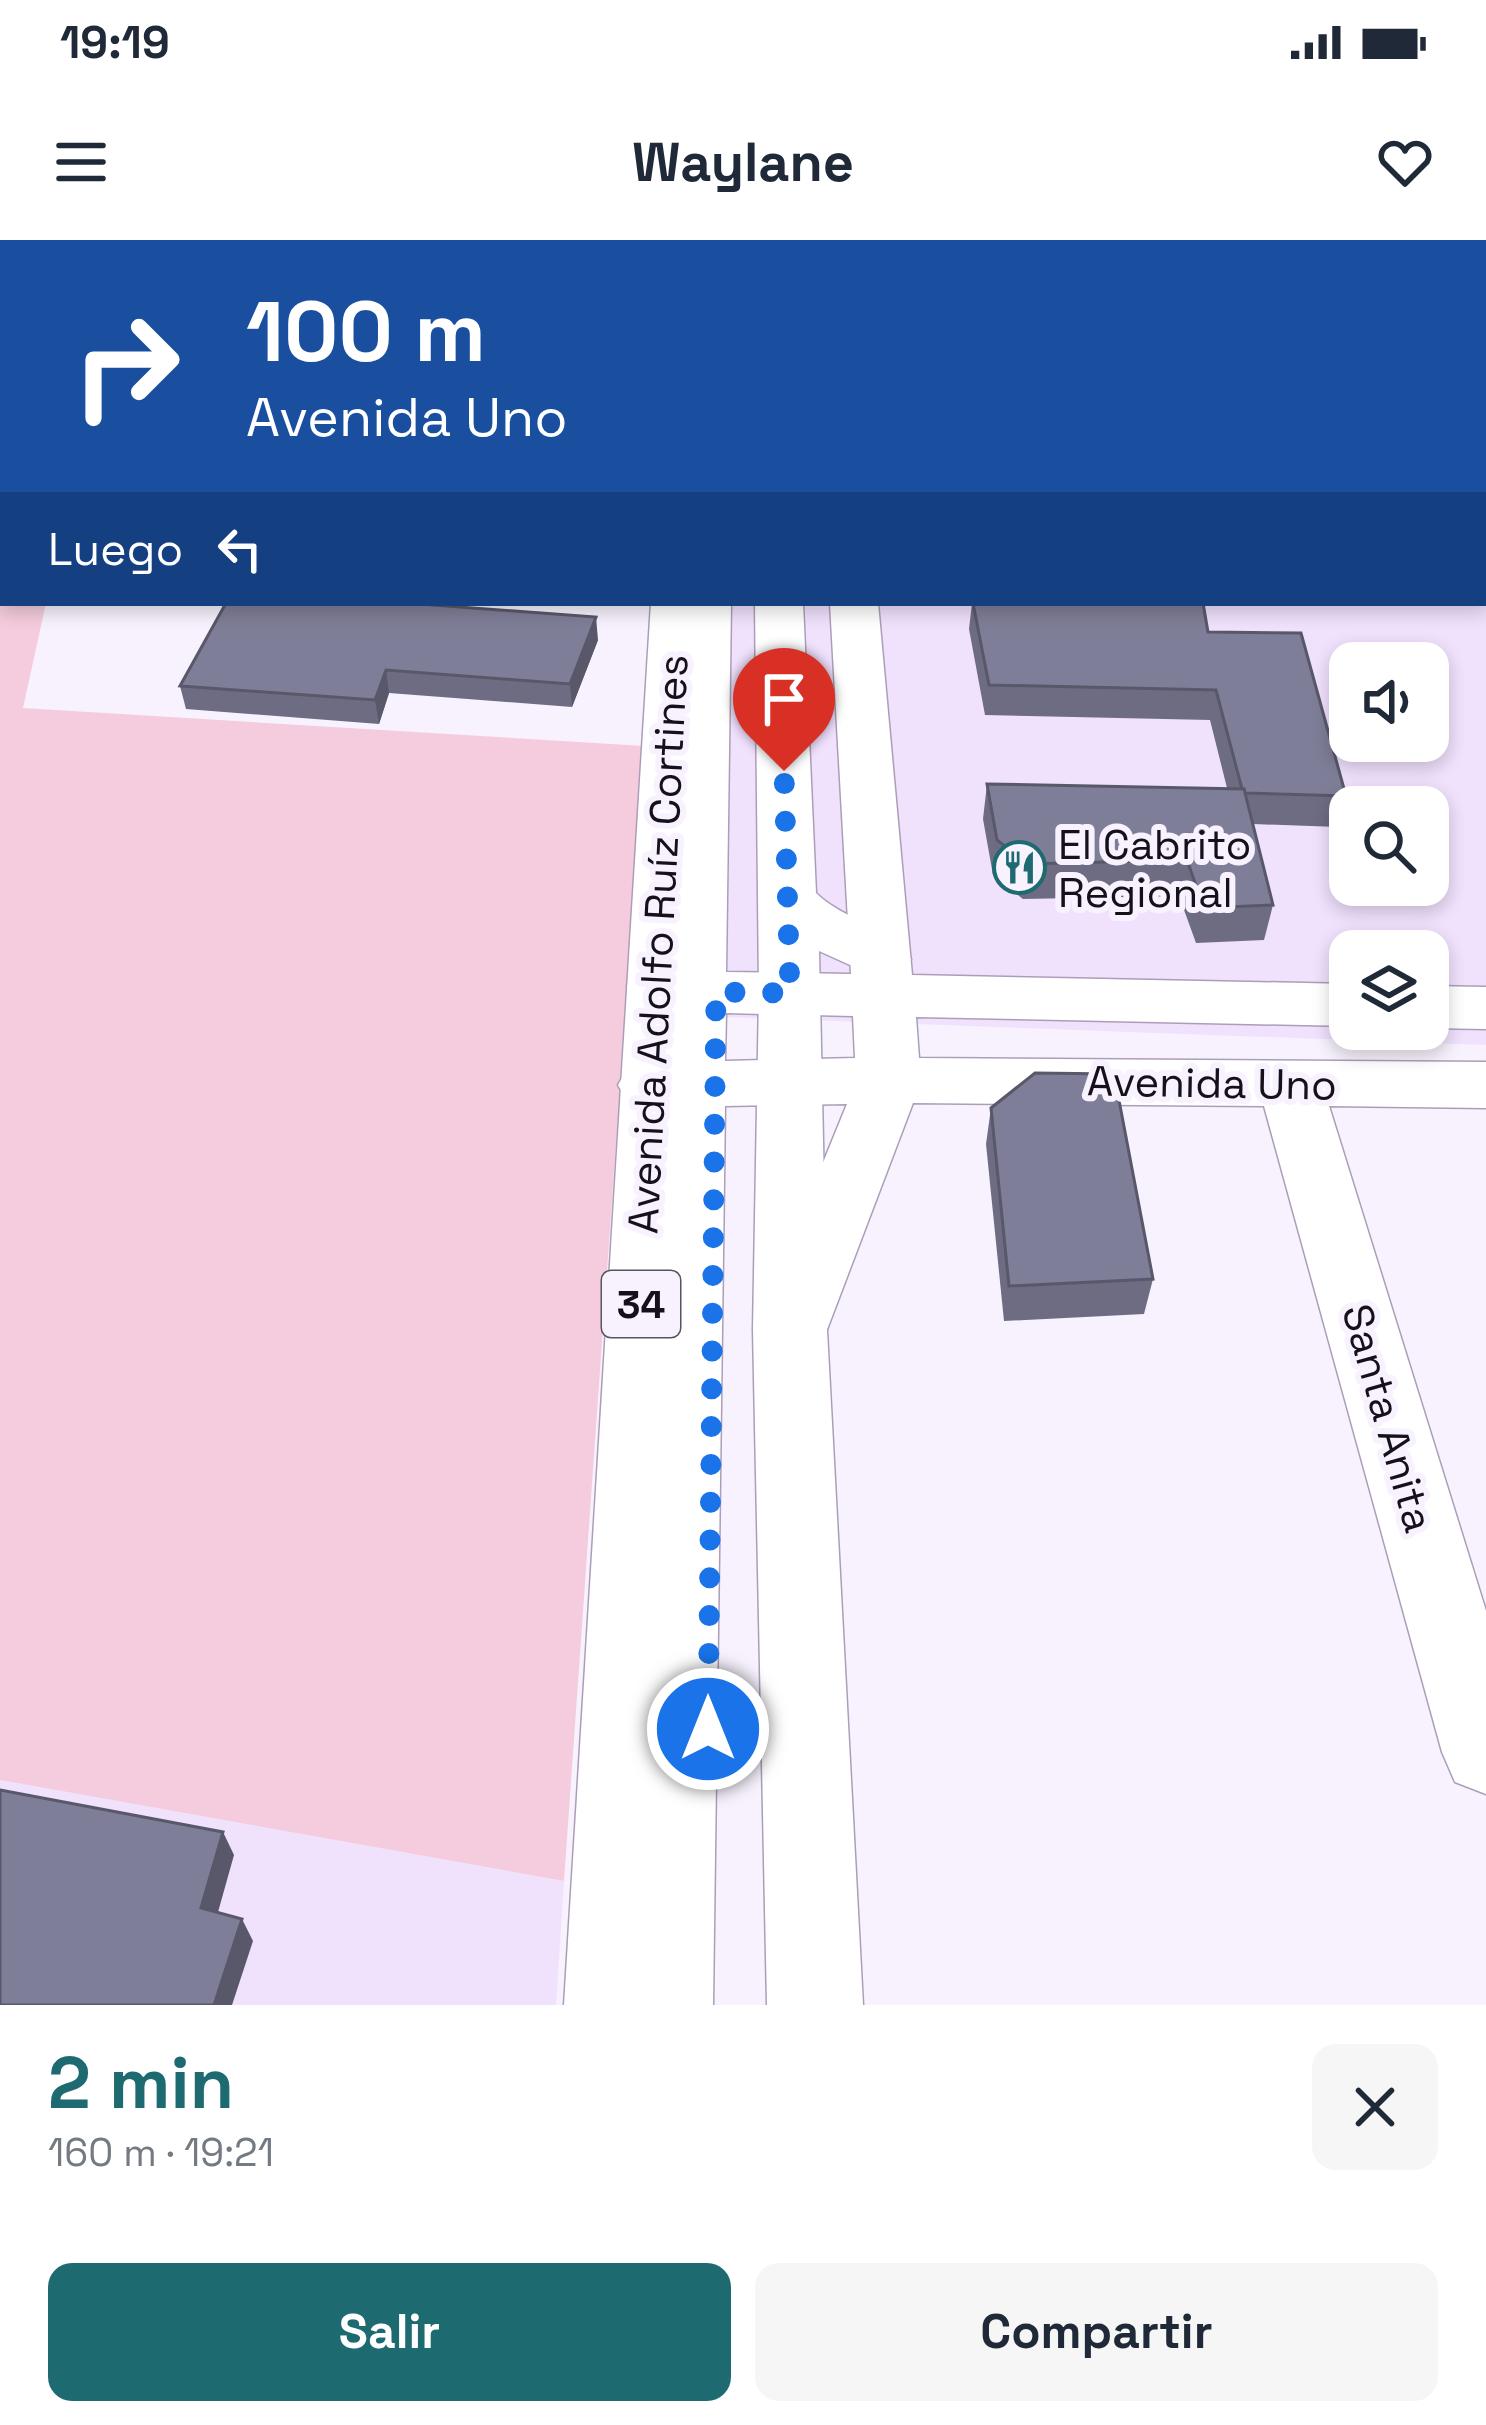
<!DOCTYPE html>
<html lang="es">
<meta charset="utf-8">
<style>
body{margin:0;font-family:"Space Grotesk",sans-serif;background:#f6f6f7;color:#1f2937;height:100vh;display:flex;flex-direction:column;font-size:45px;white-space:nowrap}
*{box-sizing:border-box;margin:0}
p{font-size:39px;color:#747a83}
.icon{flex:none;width:66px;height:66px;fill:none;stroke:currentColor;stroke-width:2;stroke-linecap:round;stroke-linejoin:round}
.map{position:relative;height:1765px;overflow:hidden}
.sheet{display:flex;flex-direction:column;background:#fff;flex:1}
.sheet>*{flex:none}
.banner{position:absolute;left:0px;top:0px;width:1488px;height:366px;box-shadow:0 6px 18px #0003;background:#1a4fa0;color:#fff;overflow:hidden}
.fabs{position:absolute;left:1329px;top:402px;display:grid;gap:24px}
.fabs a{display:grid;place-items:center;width:120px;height:120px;border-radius:24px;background:#fff;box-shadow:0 6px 18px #0003;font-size:60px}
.pin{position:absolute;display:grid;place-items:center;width:102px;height:102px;color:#fff;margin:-123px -51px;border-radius:50% 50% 50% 0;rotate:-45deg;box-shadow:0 0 12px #0007}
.pin .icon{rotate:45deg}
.me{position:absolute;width:132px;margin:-66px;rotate:0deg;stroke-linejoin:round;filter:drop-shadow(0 0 9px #0008)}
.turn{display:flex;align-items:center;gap:42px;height:252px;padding:0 48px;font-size:54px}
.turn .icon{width:156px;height:156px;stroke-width:2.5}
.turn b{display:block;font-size:84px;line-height:102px}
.then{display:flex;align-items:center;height:114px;padding:0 48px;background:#0003;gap:24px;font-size:45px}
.round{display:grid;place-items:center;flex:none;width:126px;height:126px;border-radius:24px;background:#f6f6f7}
.head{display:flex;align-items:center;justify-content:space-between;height:204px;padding:0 48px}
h1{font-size:72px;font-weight:800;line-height:90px;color:#1e6a71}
.primary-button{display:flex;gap:24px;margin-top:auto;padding:24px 48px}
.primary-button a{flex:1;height:138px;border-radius:24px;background:#1e6a71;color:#fff;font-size:48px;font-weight:800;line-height:138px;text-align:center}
.primary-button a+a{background:#f6f6f7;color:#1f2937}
.status{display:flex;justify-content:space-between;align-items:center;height:84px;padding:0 60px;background:#fff;direction:ltr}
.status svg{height:33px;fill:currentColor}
header{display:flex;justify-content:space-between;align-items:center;height:156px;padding:0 48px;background:#fff;font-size:54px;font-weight:800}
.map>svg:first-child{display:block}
</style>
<div class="status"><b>19:19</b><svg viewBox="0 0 49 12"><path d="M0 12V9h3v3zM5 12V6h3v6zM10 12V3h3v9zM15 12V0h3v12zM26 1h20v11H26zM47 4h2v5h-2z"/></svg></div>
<header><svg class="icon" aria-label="menu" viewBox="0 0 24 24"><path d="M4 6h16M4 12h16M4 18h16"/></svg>Waylane<svg class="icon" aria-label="heart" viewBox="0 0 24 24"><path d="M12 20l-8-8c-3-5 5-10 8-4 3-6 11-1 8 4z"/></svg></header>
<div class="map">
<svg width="1486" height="1765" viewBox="0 0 1486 1765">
<rect width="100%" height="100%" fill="#f7f2fd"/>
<g fill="#f0e1fd" fill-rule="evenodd">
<path d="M736,0H1486V805L725,777L730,363H1485V3ZM1350,423H1428V501H1350ZM1350,567H1428V645H1350ZM1350,711H1428V789H1350Z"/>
<polygon points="0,1540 564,1641 556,1765 0,1765"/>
</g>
<polygon fill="#f5ccdd" points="0,333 3,363 46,363 23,468 644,506 564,1641 0,1540"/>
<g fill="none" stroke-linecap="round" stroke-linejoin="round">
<defs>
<g id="minor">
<rect x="509" y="0" width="36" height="3"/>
<polygon points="729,0 765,0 728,3"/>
<rect x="806" y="0" width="36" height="3"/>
<polygon points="933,0 969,0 970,3 934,3"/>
<rect x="1485" y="15" width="1" height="22"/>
<polygon points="3,192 3,218 0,219 0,193"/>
<rect x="0" y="257" width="3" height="28"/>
<rect x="1485" y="291" width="1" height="28"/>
<path d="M683,363H731L726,732L851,734L830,363H878L912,735L1350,744V786L916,777L919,818L1486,822V868L1329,866L1486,1371V1554L1455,1542L1442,1512L1264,866L913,863L828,1087L818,1108L792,1116L766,1108L756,1087L847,864L725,866L713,1765H617L659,868L627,861L618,845L627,829L661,822L664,767L636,760L627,746L636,732L666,726ZM726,773L853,776L855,818L725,821Z"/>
<polygon points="1428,746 1486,747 1486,789 1428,788"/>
</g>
<g id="major">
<rect x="674" y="0" width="36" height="3"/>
<rect x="750" y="0" width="36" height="3"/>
<polygon points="651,363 699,363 660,1765 564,1765"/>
<path d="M755,363H803L816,653C843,680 891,687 911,719L902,733L881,739L819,711L827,1090L863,1765H767L753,1090L759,753Z"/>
</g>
</defs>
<use href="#minor" stroke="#ac9eb8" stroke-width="3"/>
<use href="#major" stroke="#ac9eb8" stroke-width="3"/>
<use href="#minor" fill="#fff" fill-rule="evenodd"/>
<use href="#major" fill="#fff" fill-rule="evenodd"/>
</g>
<g fill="#6d6c83">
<polygon points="0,0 3,3 3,142 0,142"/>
<polygon points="1100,0 1308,0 1307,3 1101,3"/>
<polygon points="226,363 437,363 438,365 598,400 572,467 389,453 379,484 186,469 180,446"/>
<polygon points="972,363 1208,392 1346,556 1338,587 1253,584 1273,665 1264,700 1196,703 1179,656 1023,659 993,635 983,579 987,544 1227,548 1210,480 985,475 969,389"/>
<polygon points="991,868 1153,1039 1144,1074 1004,1081 986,904"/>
</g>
<g fill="#59586a">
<polygon points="596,377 598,400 572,467 570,444"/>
<polygon points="386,430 389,453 379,484 375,460"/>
<polygon points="223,1592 234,1615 213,1690 201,1668"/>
<polygon points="242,1679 253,1701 232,1765 214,1765"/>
</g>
<g fill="#7f7e98" stroke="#59586a" stroke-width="3">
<polygon points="0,0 307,0 311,3 3,3 3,111 0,111"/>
<polygon points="1112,0 1212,0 1214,3 1113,3"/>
<rect x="1485" y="117" width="1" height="127"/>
<polygon points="226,363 433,363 432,365 596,377 570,444 386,430 375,460 180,446"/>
<polygon points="973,363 1203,363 1208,392 1301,393 1346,556 1245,553 1244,549 1242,549 1216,450 989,445"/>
<polygon points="987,544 1244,549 1273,665 1204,668 1187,620 1028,624 997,600"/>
<polygon points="1035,833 1114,834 1153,1039 1009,1046 991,868"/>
<polygon points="0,1550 223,1592 201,1668 242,1679 214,1765 0,1765"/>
</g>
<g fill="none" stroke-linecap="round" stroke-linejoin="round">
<polyline stroke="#1a73e8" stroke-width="21" stroke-dasharray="0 37.8" points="708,1489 716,752 790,753 784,531"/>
</g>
<defs>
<symbol id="restaurant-ring" viewBox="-11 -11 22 22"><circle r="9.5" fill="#f7f2fd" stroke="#1e6a71" stroke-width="1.5"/><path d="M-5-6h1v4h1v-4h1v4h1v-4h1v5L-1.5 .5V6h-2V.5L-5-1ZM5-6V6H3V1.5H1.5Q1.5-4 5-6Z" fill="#1e6a71"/></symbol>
</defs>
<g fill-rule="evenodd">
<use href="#restaurant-ring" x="990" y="598" width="59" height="59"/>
</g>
<g text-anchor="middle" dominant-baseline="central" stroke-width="12" stroke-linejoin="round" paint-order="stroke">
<rect fill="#f7f2fd" stroke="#59545d" stroke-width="3" x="602" y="1031" width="78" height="66" rx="9"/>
<g font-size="39" font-weight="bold" fill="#151019">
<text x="641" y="1064">34</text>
</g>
<g font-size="42" fill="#151019" stroke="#f7f2fd" text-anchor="start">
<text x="1058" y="604">El Cabrito<tspan x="1058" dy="48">Regional</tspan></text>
</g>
<g font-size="42" fill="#151019" stroke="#f7f2fd">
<text transform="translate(658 704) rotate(-87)">Avenida Adolfo Ruíz Cortines</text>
<text transform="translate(1212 843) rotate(1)">Avenida Uno</text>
<text transform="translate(1388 1178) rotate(74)">Santa Anita</text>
</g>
</g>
</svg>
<div class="fabs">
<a><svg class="icon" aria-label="sound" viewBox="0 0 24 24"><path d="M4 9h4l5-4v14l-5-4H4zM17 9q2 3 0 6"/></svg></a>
<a><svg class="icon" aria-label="search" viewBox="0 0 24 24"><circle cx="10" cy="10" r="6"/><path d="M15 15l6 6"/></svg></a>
<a><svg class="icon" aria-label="layers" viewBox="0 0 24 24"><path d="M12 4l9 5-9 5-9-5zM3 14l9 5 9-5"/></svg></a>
</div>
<div class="pin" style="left:784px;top:531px;background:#d93025"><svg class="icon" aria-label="arrive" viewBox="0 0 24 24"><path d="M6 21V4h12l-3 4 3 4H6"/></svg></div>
<svg class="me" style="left:708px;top:1489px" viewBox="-20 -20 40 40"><circle r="17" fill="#1a73e8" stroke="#fff" stroke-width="3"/><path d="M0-11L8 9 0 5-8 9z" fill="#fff"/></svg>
<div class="banner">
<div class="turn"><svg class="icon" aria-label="right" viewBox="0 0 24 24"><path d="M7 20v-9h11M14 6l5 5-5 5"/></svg><div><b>100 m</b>Avenida Uno</div></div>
<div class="then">Luego<svg class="icon" aria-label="left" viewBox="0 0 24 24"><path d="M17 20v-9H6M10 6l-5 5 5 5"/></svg></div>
</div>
</div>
<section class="sheet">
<div class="head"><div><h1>2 min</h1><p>160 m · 19:21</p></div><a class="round"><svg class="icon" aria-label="close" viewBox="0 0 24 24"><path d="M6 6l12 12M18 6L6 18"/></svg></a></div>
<div class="primary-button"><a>Salir</a><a>Compartir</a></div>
</section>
